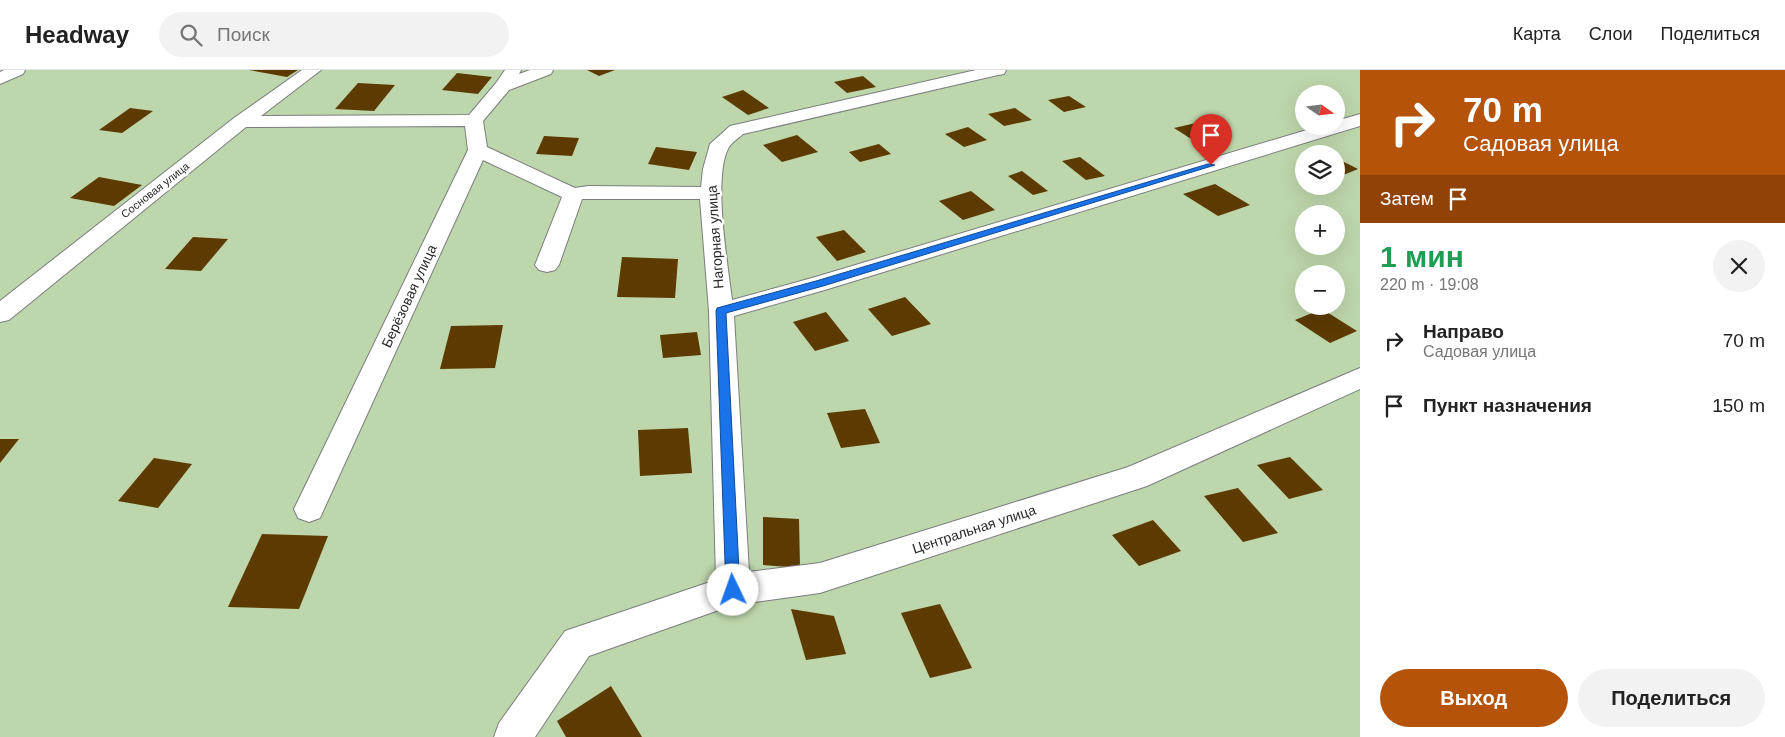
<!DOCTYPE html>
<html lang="ru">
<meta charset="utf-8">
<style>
body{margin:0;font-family:Arial,sans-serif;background:#f2f2f2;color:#222;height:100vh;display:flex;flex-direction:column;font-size:19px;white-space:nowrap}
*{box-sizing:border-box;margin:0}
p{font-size:16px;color:#767676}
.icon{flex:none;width:28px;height:28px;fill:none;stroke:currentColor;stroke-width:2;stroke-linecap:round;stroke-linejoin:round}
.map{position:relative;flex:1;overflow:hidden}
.panel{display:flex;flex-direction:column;background:#fff;width:425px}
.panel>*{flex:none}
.top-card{background:#b45309;color:#fff;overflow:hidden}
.needle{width:32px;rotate:104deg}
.fabs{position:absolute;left:1295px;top:15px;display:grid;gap:10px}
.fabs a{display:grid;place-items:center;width:50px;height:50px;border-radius:50%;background:#fff;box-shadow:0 5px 20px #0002;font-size:25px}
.pin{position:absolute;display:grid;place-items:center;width:42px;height:42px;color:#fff;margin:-51px -21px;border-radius:50% 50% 50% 0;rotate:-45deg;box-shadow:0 0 5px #0007}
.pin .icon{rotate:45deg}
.me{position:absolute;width:55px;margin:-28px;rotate:357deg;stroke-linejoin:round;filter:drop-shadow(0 0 4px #0008)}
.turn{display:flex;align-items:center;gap:18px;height:105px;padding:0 20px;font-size:22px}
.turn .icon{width:65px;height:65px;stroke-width:2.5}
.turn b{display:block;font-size:35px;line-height:42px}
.then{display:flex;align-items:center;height:48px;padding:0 20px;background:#0003;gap:10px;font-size:19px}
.round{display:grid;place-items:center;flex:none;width:52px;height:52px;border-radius:26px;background:#f2f2f2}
.headline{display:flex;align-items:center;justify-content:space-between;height:85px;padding:0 20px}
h1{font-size:30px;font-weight:600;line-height:38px;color:#1e9e55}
.primary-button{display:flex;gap:10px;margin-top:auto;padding:10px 20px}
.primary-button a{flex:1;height:58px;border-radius:30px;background:#b45309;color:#fff;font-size:20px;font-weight:600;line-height:58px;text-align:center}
.primary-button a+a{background:#f2f2f2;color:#222}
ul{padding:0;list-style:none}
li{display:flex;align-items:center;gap:15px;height:65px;padding:0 20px}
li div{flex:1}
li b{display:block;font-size:19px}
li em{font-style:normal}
header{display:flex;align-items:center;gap:30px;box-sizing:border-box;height:70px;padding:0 25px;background:#fff;border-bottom:1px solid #e0e0e0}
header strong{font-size:24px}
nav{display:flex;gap:28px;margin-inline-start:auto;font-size:18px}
.search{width:350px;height:45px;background:#f2f2f2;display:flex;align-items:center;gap:12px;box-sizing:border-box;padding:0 18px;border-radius:28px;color:#767676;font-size:19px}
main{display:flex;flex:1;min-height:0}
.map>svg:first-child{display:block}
</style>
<header>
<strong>Headway</strong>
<div class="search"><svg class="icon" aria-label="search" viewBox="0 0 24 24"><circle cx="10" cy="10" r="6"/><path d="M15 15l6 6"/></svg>Поиск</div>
<nav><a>Карта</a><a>Слои</a><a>Поделиться</a></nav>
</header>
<main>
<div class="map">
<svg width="1360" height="667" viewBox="0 0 1360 667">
<rect width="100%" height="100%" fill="#eef1f3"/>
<path fill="#bed6ab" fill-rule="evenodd" d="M0,0H1360V667H0ZM1304,24H1336V56H1304ZM1304,84H1336V116H1304ZM1304,144H1336V176H1304ZM1304,204H1336V236H1304Z"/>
<g fill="#5c3a00">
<polygon points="249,0 298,0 287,7"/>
<polygon points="587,0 615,0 599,6"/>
<polygon points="457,3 492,7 478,24 442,20"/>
<polygon points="863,6 876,17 847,23 834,12"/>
<polygon points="358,13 395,15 374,41 335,39"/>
<polygon points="743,20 769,38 748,45 722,27"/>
<polygon points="1069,26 1086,37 1064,42 1048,30"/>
<polygon points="130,38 153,41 122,63 99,60"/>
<polygon points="1015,38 1032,50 1004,56 988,44"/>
<polygon points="1196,53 1219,67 1196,72 1174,58"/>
<polygon points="968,57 987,70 964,77 945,64"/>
<polygon points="797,65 818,82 782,92 763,75"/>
<polygon points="544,66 579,68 572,86 536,84"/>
<polygon points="879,74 891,84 860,92 849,82"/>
<polygon points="656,77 697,82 689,100 648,94"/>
<polygon points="1080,87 1105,106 1086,110 1062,91"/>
<polygon points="1336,88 1358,99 1336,108"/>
<polygon points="1022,101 1048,121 1033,125 1008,106"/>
<polygon points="99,107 142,115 114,136 70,128"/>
<polygon points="1215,114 1250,135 1218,146 1183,124"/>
<polygon points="971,121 995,140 963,150 939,131"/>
<polygon points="844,160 866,182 837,191 816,167"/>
<polygon points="193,167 228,169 201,201 165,199"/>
<polygon points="622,187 678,189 675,228 617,227"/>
<polygon points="905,227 931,254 892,266 868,239"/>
<polygon points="1322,239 1357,261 1330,273 1295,250"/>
<polygon points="826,242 849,271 815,281 793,252"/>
<polygon points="503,255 495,298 440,299 451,256"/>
<polygon points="697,262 701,285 663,288 660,265"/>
<polygon points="865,339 880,373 841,378 827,343"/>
<polygon points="688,358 692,403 640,406 638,360"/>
<polygon points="0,369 19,369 0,393"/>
<polygon points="1290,387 1323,420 1289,429 1257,395"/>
<polygon points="154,388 192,394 158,438 118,431"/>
<polygon points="1238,418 1278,463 1243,472 1204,426"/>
<polygon points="763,447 799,449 800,498 763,495"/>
<polygon points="1153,450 1181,481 1139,496 1112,465"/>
<polygon points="262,464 328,466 299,539 228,537"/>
<polygon points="940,534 972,598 930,608 901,543"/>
<polygon points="791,539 834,546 846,584 806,590"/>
<polygon points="611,616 642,667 566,667 557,651"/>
</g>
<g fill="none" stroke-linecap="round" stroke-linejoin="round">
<defs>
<g id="street">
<polygon points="4,0 25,0 23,4 0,14 0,2"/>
<path d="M302,0H321L261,46L469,45L496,13L505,0H521L519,4L530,0H553L551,4L509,20L483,51L487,77L575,118L588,116L701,117L703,99L710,74L730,56L976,0H1006L1004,4L998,5L743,64C739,68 732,72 729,77C712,106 728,195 732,230L812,208L1320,56H1336V51L1360,44V56L828,219L734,246L749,502L820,493L1128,397L1360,298V319L1147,416L820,523L733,535L589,586L535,667H494L499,653L565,561L716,510L709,241L700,129H582L559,195L555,200L547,202L539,200L535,195L562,127L483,90L324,439L320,448L309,452L298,448L294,439L468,80L465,56L246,57L9,250L0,252V231L234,48Z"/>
</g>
</defs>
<use href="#street" stroke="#7b7d7f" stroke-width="2"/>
<use href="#street" fill="#fff" fill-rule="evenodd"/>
</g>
<polygon fill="#1a73e8" stroke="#114b97" points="1208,94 1215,95 823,216 726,243 740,520 738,525 733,527 728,525 726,520 716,241 717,238 816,211"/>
<g text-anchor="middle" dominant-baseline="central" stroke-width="5" stroke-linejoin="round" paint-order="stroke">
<g font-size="11" fill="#272829" stroke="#fff">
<text transform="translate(155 120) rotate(-38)">Сосновая улица</text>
</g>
<g font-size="14" fill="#272829" stroke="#fff">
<text transform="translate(715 167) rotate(-94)">Нагорная улица</text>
<text transform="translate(409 226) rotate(-65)">Берёзовая улица</text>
<text transform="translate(974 459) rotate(-18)">Центральная улица</text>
</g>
</g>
</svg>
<div class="fabs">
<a><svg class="needle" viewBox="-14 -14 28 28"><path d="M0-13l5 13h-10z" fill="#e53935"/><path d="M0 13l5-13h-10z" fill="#767676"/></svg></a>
<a><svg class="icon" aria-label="layers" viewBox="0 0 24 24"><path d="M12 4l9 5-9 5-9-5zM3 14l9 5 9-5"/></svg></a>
<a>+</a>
<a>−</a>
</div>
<div class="pin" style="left:1211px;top:95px;background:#d93025"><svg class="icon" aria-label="arrive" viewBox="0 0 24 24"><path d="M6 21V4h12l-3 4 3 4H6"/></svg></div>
<svg class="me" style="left:733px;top:520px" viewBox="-20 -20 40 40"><circle r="19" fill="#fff"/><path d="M0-13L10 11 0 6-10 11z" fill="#1a73e8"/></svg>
</div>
<section class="panel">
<div class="top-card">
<div class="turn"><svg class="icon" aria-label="right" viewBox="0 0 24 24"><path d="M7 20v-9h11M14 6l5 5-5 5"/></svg><div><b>70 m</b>Садовая улица</div></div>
<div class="then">Затем<svg class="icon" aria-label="arrive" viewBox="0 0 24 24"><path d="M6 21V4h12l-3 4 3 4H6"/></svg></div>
</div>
<div class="headline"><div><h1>1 мин</h1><p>220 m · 19:08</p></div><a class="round"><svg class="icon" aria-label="close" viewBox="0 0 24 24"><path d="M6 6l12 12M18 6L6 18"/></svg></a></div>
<ul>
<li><svg class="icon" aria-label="right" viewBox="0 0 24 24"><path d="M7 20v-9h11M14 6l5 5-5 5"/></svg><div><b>Направо</b><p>Садовая улица</p></div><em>70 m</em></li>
<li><svg class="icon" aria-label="arrive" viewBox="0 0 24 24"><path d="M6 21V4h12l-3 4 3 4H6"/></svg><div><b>Пункт назначения</b></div><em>150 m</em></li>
</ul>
<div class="primary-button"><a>Выход</a><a>Поделиться</a></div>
</section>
</main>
